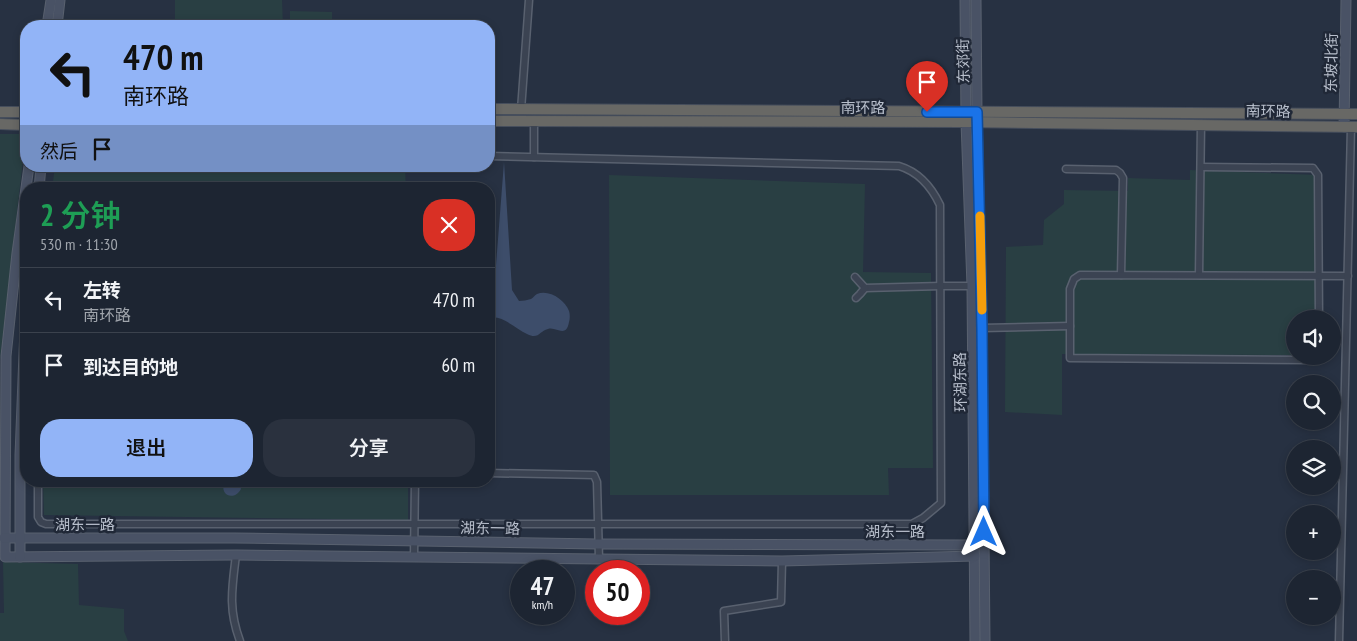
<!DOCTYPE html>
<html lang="zh">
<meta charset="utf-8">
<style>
body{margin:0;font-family:"PT Sans Narrow","Noto Sans SC",sans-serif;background:#2a313e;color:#f1f3f6;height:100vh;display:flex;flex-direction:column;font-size:19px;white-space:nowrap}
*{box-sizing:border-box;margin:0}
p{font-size:16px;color:#a0a5ac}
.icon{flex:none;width:28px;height:28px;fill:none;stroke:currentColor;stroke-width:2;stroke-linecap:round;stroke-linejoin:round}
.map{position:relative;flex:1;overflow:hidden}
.panel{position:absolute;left:20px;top:182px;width:475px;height:305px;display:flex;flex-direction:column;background:#1d2532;border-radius:20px;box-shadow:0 2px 8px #0003,0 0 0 1px #3b424d}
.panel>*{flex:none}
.top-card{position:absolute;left:20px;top:20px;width:475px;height:152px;border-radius:20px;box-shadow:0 2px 8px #0003,0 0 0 1px #3b424d;background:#92b4f7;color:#111;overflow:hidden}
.fabs{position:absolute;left:1286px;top:310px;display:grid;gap:10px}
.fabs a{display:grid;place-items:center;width:55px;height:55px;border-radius:50%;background:#1d2532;box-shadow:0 2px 8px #0003,0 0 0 1px #3b424d;font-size:25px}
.speed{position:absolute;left:510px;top:560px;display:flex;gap:10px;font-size:25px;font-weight:700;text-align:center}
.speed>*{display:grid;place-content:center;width:65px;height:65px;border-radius:50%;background:#1d2532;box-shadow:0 2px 8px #0003,0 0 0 1px #3b424d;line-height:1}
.speed small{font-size:12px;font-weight:400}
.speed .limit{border:8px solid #d22;background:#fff;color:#111}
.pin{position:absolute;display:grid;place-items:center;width:42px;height:42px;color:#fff;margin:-51px -21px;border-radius:50% 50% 50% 0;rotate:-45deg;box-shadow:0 0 5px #0007}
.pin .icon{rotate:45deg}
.me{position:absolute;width:55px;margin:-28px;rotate:0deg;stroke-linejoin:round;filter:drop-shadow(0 0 4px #0008)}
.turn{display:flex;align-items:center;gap:18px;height:105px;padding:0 20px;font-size:22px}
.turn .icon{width:65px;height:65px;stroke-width:2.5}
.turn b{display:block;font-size:35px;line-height:42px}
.then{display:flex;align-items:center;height:48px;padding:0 20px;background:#0003;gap:10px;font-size:19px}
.round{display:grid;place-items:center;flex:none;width:52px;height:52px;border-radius:20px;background:#2a313e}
.summary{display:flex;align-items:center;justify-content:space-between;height:85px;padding:0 20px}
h1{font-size:30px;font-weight:600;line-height:38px;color:#1e9e55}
.primary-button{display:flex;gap:10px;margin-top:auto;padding:10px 20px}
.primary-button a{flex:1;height:58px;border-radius:20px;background:#92b4f7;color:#111;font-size:20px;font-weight:600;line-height:58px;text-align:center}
.primary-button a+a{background:#2a313e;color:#f1f3f6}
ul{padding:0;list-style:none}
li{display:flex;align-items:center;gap:15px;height:65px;padding:0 20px;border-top:1px solid #3b424d}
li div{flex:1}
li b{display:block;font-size:19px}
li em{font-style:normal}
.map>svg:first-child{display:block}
</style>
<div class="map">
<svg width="1357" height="641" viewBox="0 0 1357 641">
<rect width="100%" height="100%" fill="#273142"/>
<g fill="#293f43">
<polygon points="175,0 282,0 283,26 244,26 243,20 243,26 175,26"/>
<polygon points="290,11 332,12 332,26 290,26"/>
<polygon points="0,134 26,134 0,360"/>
<polygon points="55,166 405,166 406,189 52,189"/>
<polygon points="1190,170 1318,175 1317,319 1295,319 1295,355 1062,354 1062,415 1005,412 1006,247 1043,245 1044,220 1064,204 1064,190 1128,191 1128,178 1190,180"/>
<polygon points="609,175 865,184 863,272 931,273 933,468 888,468 889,495 610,495"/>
<polygon points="43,481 408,481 408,520 44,515"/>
<polygon points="3,562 78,564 79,605 124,609 124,631 128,641 0,641 0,613 4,613"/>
</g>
<g fill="#3d4d6a">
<path d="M504,162L512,290L519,301C523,301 527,300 531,299C534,297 534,296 537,294C549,289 565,300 569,311C570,314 570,319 569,322C566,339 556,326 548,329C539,331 539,340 527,334C516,329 501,314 489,318V281L495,278Z"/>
<path d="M225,481H238L241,489C234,502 218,495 225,481Z"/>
</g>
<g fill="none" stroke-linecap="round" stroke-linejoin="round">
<defs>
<g id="minor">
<polyline points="521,110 529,0"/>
<polyline points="534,120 534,157"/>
<polyline points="1201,167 1313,168 1318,175 1319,319"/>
<polyline points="1066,169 1116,170 1120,173 1123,178 1121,275"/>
<polyline points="1199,275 1201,124"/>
<polyline points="855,277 865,288 941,286 972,286"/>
<polyline points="856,298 860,294 865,288"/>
<polyline points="982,328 1070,326"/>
<polyline points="1316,356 1312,360 1070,358 1070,289 1074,279 1080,275 1348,276"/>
<polyline points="489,473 594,475 597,482 599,559"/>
<path d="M38,481V517L41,522L46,524H912L923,518L941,503L940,205C931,186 919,172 899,166L489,156"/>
<path d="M236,555C232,588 228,609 240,641"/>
<polyline points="414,557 415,481"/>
<polyline points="725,641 724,611 781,602 782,561"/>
<polyline points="1339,641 1351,127"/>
</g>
<g id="secondary">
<polyline points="965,0 966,122 972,286 975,641"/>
<polyline points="976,0 977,112 982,328 985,641"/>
<polyline points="47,26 51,0"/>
<polyline points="57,26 60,0"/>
<polyline points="1344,127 1346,0"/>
<polyline points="29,166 17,253 6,356 5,557 236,555 782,561 975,556"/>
<polyline points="39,189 41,166"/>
<polyline points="4,538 234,538 598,544 975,545"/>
<polyline points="20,557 20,455 26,303"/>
</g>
<g id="trunk">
<polyline points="489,109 1357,114"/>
<polyline points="0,112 26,112"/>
<polyline points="489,121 966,122 1357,127"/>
<polyline points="0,124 26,125"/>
</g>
</defs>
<use href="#minor" stroke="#59616f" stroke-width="9"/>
<use href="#secondary" stroke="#59616f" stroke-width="11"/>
<use href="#trunk" stroke="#464e5c" stroke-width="12"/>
<use href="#minor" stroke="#3b4352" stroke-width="6"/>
<use href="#secondary" stroke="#495265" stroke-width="9"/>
<use href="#trunk" stroke="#686865" stroke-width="10"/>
</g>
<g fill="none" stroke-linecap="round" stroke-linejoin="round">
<defs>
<polyline id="route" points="927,112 977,112 982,328 984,532"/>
</defs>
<use href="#route" stroke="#114b97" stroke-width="12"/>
<use href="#route" stroke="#1a73e8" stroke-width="9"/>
<polyline stroke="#f59e0b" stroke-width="9" points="980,216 982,310"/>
</g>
<g text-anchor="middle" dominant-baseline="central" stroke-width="5" stroke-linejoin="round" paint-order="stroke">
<g font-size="15" fill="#b8bfcc" stroke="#202837">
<text transform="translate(963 61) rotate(-91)">东郊街</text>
<text transform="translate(1331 63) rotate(-89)">东坡北街</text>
<text x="863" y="107">南环路</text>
<text transform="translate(1268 111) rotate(1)">南环路</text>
<text transform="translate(960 382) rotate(-91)">环湖东路</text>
<text x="85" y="524">湖东一路</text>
<text transform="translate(490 528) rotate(1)">湖东一路</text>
<text x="895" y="531">湖东一路</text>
</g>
</g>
</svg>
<div class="fabs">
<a><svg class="icon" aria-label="sound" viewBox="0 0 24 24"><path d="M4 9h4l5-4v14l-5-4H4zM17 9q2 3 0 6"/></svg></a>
<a><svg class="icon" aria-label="search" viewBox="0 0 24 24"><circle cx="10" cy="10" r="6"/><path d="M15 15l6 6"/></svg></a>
<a><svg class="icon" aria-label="layers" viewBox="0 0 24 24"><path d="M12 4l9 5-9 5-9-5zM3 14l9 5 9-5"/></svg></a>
<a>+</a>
<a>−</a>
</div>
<div class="speed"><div>47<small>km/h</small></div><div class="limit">50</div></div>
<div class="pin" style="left:927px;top:112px;background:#d93025"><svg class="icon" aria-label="arrive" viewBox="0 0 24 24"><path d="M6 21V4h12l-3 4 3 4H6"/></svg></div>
<svg class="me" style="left:984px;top:532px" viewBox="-20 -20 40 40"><path d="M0-17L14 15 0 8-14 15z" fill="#1a73e8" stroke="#fff" stroke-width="4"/></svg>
<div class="top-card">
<div class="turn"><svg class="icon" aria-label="left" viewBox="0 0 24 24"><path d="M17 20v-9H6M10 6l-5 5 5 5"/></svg><div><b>470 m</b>南环路</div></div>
<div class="then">然后<svg class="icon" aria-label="arrive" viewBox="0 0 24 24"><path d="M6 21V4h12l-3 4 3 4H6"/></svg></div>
</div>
<section class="panel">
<div class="summary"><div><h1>2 分钟</h1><p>530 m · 11:30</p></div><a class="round" style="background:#d93025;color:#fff"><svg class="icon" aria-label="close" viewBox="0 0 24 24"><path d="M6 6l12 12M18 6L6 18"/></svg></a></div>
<ul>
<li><svg class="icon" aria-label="left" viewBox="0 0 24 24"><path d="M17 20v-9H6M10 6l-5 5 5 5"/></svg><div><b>左转</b><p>南环路</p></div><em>470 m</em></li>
<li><svg class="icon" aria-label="arrive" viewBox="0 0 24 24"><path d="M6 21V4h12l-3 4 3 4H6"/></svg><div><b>到达目的地</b></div><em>60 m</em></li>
</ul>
<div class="primary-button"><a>退出</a><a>分享</a></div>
</section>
</div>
